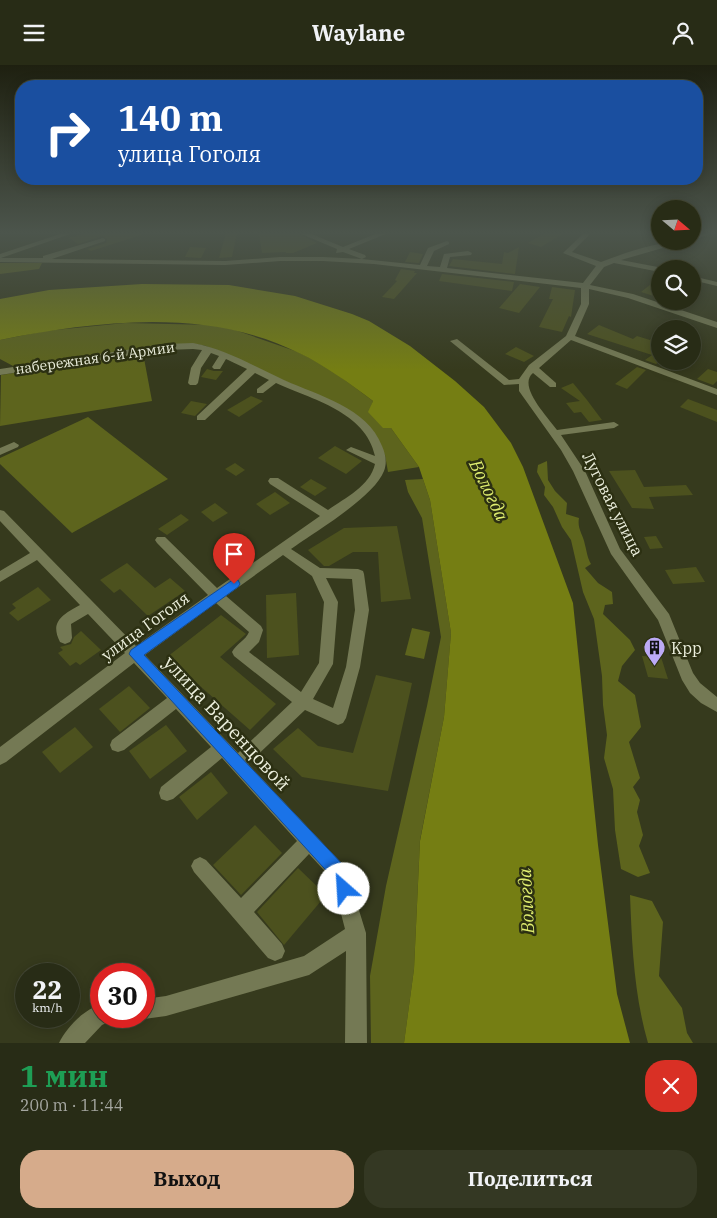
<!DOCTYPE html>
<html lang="ru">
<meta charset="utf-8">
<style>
body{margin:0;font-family:"IBM Plex Serif",serif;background:#343823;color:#f1f3f6;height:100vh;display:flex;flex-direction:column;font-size:19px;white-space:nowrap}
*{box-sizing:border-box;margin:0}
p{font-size:16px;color:#a5a7a1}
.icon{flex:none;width:28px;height:28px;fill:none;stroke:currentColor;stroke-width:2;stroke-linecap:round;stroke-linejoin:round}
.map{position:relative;height:978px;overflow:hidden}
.drawer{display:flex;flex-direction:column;background:#282c16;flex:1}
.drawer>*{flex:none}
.guide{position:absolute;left:15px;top:15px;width:688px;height:105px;border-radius:20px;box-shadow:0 2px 12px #0003,0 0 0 1px #444835;background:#1a4fa0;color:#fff;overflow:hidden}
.needle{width:32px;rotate:109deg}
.tools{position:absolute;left:651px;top:135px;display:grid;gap:10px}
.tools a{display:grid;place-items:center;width:50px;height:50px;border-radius:50%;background:#282c16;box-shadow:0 2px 12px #0003,0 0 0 1px #444835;font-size:25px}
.speed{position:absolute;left:15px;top:898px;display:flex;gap:10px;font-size:25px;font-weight:700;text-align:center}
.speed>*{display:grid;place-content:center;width:65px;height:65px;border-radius:50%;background:#282c16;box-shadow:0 2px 12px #0003,0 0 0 1px #444835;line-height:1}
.speed small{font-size:12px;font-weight:400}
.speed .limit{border:8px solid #d22;background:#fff;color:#111}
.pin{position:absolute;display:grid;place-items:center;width:42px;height:42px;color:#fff;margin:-51px -21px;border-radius:50% 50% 50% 0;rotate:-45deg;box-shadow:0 0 5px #0007}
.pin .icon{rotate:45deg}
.me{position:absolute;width:55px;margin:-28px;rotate:334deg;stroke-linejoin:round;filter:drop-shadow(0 0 4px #0008)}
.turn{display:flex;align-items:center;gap:18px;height:105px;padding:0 20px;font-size:22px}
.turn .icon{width:65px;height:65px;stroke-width:2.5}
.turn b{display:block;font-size:35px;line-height:42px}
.round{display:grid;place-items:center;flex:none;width:52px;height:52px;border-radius:20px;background:#343823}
.summary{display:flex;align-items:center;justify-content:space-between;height:85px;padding:0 20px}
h1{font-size:30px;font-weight:700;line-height:38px;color:#1e9e55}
.action{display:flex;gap:10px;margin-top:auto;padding:10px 20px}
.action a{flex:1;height:58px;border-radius:20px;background:#d6ab8b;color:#111;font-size:20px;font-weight:700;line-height:58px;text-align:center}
.action a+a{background:#343823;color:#f1f3f6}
header{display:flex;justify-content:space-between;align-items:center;height:65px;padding:0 20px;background:#282c16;font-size:22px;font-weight:700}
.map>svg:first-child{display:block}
</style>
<header><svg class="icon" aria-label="menu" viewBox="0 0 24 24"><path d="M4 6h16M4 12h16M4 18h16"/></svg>Waylane<svg class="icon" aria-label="person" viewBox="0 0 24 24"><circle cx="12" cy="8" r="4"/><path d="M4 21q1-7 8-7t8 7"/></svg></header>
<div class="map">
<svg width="717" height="978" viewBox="0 0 717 978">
<rect width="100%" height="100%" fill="#363a1d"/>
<g fill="#5d641d">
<polygon points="0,198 42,198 39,204 0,209"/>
<polygon points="125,258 213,260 235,265 298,287 330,304 373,336 369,347 391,363 419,402 388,407 385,390 373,366 323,333 206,281 196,279 15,302 0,294 0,275 45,266"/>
<polygon points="143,288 152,336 0,361 1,310"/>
<polygon points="88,352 168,414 72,468 0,399 0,393"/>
<path d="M547,396L548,415L555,426L567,438L566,449L579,453C577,464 583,469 585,480C587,487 587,492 591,499L585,503L598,518L612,527L613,539L605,540L603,549L630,575L635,585L622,601L618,616L635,630L641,662L629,677L640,713L633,722L640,735L637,747L643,770L639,781L650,808L638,812L621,804L615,765L613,724L604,693L607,670L603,640L602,611L594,554L583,527L571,475L562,462L553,442L544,430L545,422L537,407L538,400Z"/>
<polygon points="423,414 430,435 451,568 444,652 420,775 414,904 404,978 371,978 370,911 386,821 427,641 441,572 422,453 408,427 405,415"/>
<polygon points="412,563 430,567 424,594 405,590"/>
<path d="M630,830L652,836L663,857L659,911L682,943L687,968L693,978H648C634,930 632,880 630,830Z"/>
</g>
<path fill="#757e13" d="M142,219L229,220L295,231L352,249L369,256L410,281L455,316L484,342L511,378L523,402L573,538L598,780L617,929L630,978H404L414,904L420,776L444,652L451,568L430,435L419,402L391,363H383L368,347L373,336C349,318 326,301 299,288C207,242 97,256 0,275V234L49,225Z"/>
<g fill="#4c511e">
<polygon points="86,168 140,168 141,170 91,186 87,184 106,178 107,174 102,171 78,179 69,173"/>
<polygon points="226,168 237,168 232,192 219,193"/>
<polygon points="259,168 297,168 317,178 293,188 286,188 286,187 262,188"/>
<polygon points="545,168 564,168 541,182 528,178"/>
<polygon points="190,182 206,183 201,193 185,192"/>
<polygon points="519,182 515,209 449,201 453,194 502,199 504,187 508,188"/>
<polygon points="410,187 423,189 419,198 405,197"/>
<polygon points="401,204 415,206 414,208 417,208 394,234 382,232 397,216 395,215"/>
<polygon points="442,209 514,217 512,226 439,216"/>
<polygon points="660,212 660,233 641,227"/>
<polygon points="520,219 540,222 519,248 499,243"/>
<polygon points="552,222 575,225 571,252 569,251 562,267 539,262 553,234 549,234"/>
<polygon points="599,260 633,274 637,271 650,275 660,266 660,296 656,299 645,295 652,290 587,269"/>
<polygon points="516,282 534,291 524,297 505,289"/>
<polygon points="637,302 646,305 627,324 615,319"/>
<polygon points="207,304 214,306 223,306 216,315 201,312"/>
<polygon points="708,304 717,307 717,316 713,320 697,314"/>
<polygon points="573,318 587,335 602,355 589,357 581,347 574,348 566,338 580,336 561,323"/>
<polygon points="251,331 263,336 239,352 227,345"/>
<polygon points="688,334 717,345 717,357 680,342"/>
<polygon points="191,336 207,339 195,351 181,348"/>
<polygon points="335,381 362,396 346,409 318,393"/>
<polygon points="235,398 245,405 236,411 225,404"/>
<polygon points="635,405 644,422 686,420 693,430 649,432 654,444 632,443 609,406"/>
<polygon points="311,414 327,423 315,431 300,422"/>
<polygon points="275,427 290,438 270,450 256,439"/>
<polygon points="215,438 228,448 213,457 201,447"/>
<polygon points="181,449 189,455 167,470 158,464"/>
<polygon points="397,461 411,534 381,537 378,487 353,487 329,501 324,501 308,485 344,463"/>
<polygon points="656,471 663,483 650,484 644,472"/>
<polygon points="127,498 155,523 170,513 185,526 148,551 120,524 114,528 100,515"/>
<polygon points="696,502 705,517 673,519 665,505"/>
<polygon points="38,522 51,535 18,556 9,548 16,543 12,539"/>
<polygon points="296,528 299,590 267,593 266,530"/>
<polygon points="221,550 246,569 220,592 276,639 250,665 167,592"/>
<polygon points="81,566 101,585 80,600 76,597 70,601 58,588 63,585 60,582 71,579 74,572"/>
<polygon points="642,591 661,592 668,614 648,612"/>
<polygon points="376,610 412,618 388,726 302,712 273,684 298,663 318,681 353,688"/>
<polygon points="129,621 150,643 120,667 99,644"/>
<polygon points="166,660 187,686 150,714 129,686"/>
<polygon points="75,662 93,682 60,708 42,687"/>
<polygon points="211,707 228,728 197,755 179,732"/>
<polygon points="255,760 282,788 241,830 213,800"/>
<polygon points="298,803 326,830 284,880 257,847"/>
</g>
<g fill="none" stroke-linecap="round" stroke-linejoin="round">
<g fill="#747954" fill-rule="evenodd">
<path d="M63,168H73L1,193H43V191L103,173L105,174V176L52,194L225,196L280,192H323L362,194L343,187L336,188L337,184L299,168H309L343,182L378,168H388L349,184L365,190L366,192L362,194L420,200L428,183L447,176L449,177V179L434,186L427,201L440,202L444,189L468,186L472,188L471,190L450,192L447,203L583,218L596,201L563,188L584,168H591L572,187L601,197C627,187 659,176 687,176L621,195L663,203L660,204V207L614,198L604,202L590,220L633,229L717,257V263L628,233L589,224V239L575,271L717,324V330L571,275L539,303L556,318V322H550L533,308C517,321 548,352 557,365L614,357L619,360L614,363L561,370L585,406L620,484L669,549L693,608L700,618L717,632V647L701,638L690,628L682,615L658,555L611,489L573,406L561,385L519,326V319L504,320L450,276L457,274L509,315L519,314L529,300L566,271L581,239V223L374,199L323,196H280L225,200L0,197V189Z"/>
<polygon points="701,168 711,168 692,176 692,171"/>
<polygon points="692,211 717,217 717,221 692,215"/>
<path d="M193,278C225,284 254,301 284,315C319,331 367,342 382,381C386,390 387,398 384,406C374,432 315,467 291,484L320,503L358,504L363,506L364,509L369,545L360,602L346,653L343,658L338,660L305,645L248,699L346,803L366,868L367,978H345L346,886L309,910L166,951L144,954L137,951H144V934L166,931L304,891L345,864L332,814L309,789L254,847L282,879L285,886L282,893L275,896L268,893L194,807L191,801L194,795L200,792L206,795L241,833L297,776L222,693L173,734L167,736L161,734L159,728L161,722L211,682L176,644L124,685L118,687L112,685L110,680L112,675L167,633L134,598L6,697L0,700V682L125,588L88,549L71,559L72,573L70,577L65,579L60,577C49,556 64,549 80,540L37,495L0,517V506L30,488L0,456V445L4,446L136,581L208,530L157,478L155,475L157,472H165L217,523L320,451L270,419L268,416L270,413H278L328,445C345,433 370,421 375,399L346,385L351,382L375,391C366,347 311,334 276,318L263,328H257V324L269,315L255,308L205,355H197V351L247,304L226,294L220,304H214L212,302L219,291L211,288L201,303L198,318L196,320H190L188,318L191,303L202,285L193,284L166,285L0,310V304L166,279ZM283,490L312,511L324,537L319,598L301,627L249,587L259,577L263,565L261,561L226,531ZM326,513L352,514L355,545L346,602L333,643L313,634L333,599L338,537ZM216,538L249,567C246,575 236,579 232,587L234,591L292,637L238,688L145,590Z"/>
<polygon points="14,377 19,380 18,382 0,390 0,383"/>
<path d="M101,940V951H111L108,957L102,960L85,978H59C66,963 85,943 101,940Z"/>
</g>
</g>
<linearGradient id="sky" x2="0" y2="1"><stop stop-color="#1e2010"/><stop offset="0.55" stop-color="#4c554c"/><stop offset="1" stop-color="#4c554c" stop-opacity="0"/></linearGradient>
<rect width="717" height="305" fill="url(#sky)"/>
<polygon fill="#1a73e8" stroke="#114b97" points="234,514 238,515 240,519 238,522 144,590 346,803 352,824 350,829 344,832 338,829 333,813 129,589 131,585"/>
<defs>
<symbol id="building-pin" viewBox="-11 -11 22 30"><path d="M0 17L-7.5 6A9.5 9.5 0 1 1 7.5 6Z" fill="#bcaaf6" stroke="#2c3012"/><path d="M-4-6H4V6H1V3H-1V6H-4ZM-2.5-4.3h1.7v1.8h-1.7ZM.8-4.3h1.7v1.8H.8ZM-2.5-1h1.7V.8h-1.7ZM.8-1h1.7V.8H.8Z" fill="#111"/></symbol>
</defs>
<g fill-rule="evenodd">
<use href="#building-pin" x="642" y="570" width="25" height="34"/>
</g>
<g text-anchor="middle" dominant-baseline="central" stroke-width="5" stroke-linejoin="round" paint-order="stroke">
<g font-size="14" fill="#ecefdd" stroke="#2c3012">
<text transform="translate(95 293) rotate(-8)">набережная 6-й Армии</text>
</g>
<g font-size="16" fill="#ecefdd" stroke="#2c3012">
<text transform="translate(613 439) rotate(63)">Луговая улица</text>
<text transform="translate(145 561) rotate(-36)">улица Гоголя</text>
</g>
<g font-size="16" fill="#ecefdd" stroke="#2c3012" text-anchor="start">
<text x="671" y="583">Kpp</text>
</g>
<g font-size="18" font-style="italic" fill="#dfed6f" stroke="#2c3012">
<text transform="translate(489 425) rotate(64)">Вологда</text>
<text transform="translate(526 836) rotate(-93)">Вологда</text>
</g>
<g font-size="19" fill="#ecefdd" stroke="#2c3012">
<text transform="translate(227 658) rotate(47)">улица Варенцовой</text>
</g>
</g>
</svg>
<div class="tools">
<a><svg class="needle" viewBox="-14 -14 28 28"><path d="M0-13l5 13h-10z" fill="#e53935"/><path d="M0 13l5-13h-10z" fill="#a5a7a1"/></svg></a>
<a><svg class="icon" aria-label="search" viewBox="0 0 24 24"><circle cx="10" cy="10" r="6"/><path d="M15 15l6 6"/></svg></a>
<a><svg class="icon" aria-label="layers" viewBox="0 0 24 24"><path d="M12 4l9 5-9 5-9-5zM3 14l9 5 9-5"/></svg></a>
</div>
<div class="speed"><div>22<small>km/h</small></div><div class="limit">30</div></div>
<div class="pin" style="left:234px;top:519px;background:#d93025"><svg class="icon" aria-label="arrive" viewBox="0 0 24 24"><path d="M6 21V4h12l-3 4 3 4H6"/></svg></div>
<svg class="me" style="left:344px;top:824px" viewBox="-20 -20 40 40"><circle r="19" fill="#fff"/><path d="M0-13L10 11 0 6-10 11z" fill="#1a73e8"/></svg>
<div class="guide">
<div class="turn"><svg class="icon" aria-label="right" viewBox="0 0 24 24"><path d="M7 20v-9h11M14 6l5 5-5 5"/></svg><div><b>140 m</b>улица Гоголя</div></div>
</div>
</div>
<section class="drawer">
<div class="summary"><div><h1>1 мин</h1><p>200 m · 11:44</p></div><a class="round" style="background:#d93025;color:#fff"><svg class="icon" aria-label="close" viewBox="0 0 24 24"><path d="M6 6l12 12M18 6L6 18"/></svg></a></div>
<div class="action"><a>Выход</a><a>Поделиться</a></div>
</section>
